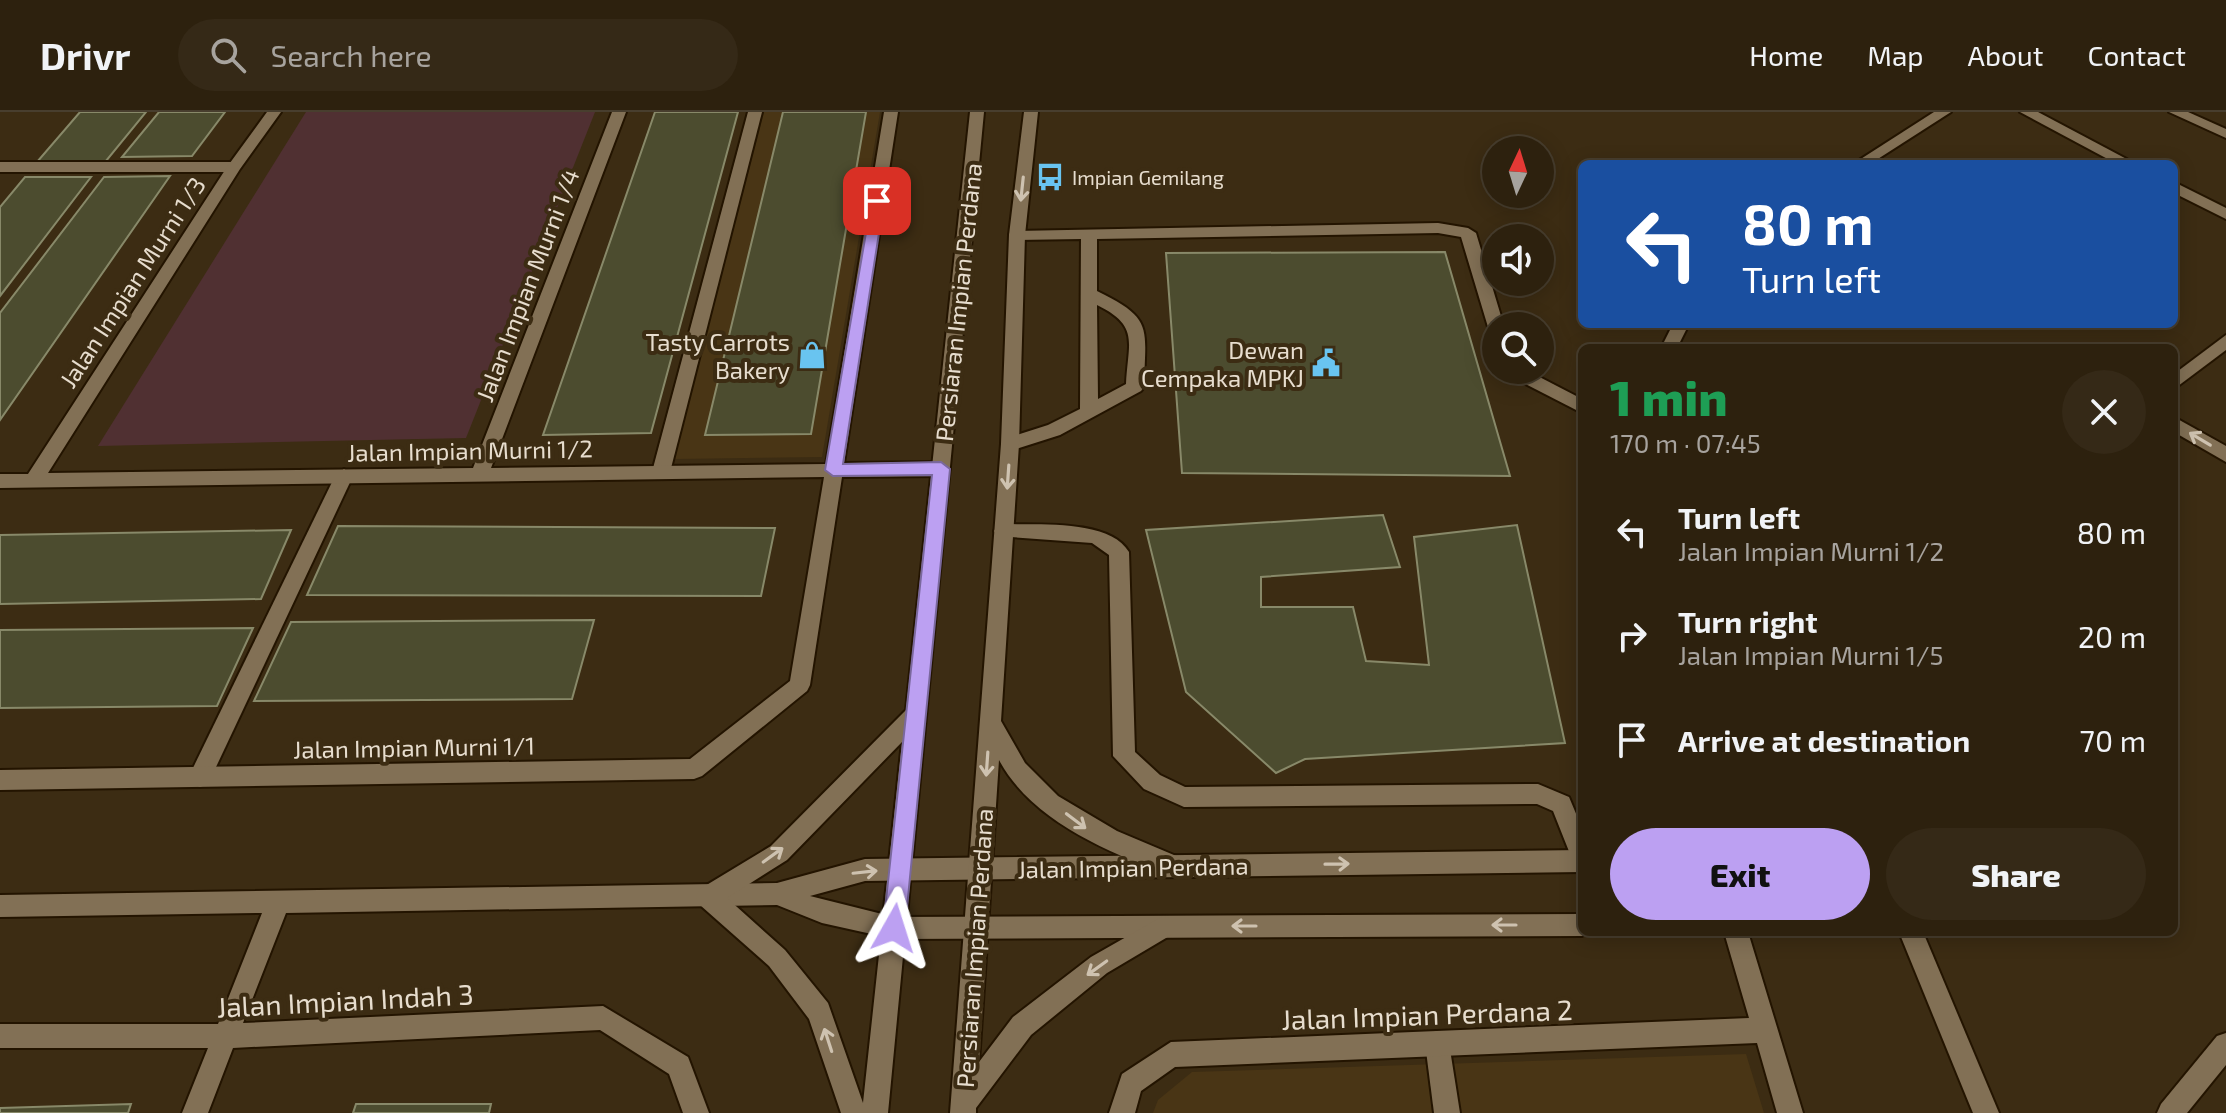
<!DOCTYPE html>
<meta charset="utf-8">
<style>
body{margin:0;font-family:"Exo 2",sans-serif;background:#352917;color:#f1f3f6;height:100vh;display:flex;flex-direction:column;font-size:30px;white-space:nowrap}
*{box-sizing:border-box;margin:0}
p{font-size:26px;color:#a7a39e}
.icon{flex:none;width:44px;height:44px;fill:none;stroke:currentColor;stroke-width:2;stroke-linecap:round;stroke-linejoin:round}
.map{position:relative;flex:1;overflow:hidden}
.side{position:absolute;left:1578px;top:232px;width:600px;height:592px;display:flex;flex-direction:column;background:#2d210e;border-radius:12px;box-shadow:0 4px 20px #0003,0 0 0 2px #483e2e}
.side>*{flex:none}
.hud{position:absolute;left:1578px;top:48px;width:600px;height:168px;border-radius:12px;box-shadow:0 4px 20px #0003,0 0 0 2px #483e2e;background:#1a4fa0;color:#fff;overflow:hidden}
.needle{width:52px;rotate:4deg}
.controls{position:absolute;left:1482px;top:24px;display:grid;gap:16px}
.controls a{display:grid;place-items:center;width:72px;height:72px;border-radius:50%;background:#2d210e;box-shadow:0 4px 20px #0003,0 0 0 2px #483e2e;font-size:40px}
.pin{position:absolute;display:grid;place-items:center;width:68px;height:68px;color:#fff;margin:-34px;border-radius:16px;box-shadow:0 4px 12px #0006}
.me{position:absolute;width:88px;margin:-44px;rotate:6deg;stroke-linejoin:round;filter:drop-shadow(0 0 6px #0008)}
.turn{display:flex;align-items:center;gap:28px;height:168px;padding:0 32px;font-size:36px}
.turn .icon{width:104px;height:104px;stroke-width:2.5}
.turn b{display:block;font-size:56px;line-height:68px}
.round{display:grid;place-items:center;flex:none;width:84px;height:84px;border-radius:42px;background:#352917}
.summary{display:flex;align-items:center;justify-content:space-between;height:136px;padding:0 32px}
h1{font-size:48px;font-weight:800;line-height:60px;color:#1e9e55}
.button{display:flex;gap:16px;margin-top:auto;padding:16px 32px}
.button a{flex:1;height:92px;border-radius:48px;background:#bca0f2;color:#111;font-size:32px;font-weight:800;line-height:92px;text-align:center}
.button a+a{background:#352917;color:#f1f3f6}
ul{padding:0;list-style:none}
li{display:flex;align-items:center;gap:24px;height:104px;padding:0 32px}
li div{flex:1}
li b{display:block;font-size:30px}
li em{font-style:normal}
header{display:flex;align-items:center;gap:48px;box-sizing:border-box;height:112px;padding:0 40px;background:#2d210e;border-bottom:2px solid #483e2e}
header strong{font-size:38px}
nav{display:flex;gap:44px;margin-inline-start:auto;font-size:28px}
.search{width:560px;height:72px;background:#352917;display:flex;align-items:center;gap:20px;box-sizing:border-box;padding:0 28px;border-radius:44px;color:#a7a39e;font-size:30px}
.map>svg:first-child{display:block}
</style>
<header>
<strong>Drivr</strong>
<div class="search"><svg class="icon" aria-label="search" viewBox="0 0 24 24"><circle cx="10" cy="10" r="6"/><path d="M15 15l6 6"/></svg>Search here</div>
<nav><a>Home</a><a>Map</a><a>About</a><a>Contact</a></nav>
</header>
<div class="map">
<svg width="2226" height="1001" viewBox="0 0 2226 1001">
<rect width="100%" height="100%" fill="#3c2c13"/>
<g fill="#493515">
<polygon points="764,0 880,0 822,345 674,347"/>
<polygon points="1746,942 1764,1001 1153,1001 1158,988 1192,960"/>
</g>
<polygon fill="#503032" points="306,0 595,0 466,326 98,334"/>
<g fill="#4c4c2f" stroke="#888969" stroke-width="2">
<polygon points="80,0 146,0 106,49 37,50"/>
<polygon points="159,0 225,0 192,44 122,45"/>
<polygon points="655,0 738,0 651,321 543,323"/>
<polygon points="783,0 866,0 811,322 705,323"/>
<polygon points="170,64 0,308 0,201 104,65"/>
<polygon points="25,65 91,65 0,184 0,95"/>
<polygon points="1445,140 1510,364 1182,361 1166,141"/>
<polygon points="1383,403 1400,455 1261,465 1261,495 1353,495 1366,549 1429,553 1414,425 1517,413 1565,631 1305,647 1276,661 1186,580 1146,418"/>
<polygon points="338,414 775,416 761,484 307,483"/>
<polygon points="291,418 261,487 0,492 0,423"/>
<polygon points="594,508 572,587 254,589 291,510"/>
<polygon points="253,516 217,594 0,596 0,518"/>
<polygon points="131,992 128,1001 0,1001 0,996"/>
<polygon points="356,992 491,992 489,1001 353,1001"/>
</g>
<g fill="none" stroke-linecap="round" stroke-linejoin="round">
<defs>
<g id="lane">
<polygon points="748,0 762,0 670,360 661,367 652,360"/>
<polygon points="2169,0 2188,0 2226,17 2226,26"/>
<polygon points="0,50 234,50 241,55 234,60 0,60"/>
<path d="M1438,111L1468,116L1476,121L1504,214H1496V221L1488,215L1461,125L1438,121L1097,127V179C1155,207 1145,216 1144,275L1141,279L1060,323L1010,339L1001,332L1004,327L1048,313L1080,297L1081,127L1017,128L1009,123L1011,119ZM1097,193C1140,214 1128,230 1126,272L1098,287Z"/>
<polygon points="1503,258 1526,258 1582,287 1582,301 1506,262"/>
<polygon points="344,357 353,364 208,672 200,675 192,672 189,665 192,658 335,364"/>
<path d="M1004,412C1038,413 1110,407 1129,440L1135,640L1160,663L1185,675L1538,672L1569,685L1582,716V755L1574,752L1553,699L1537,692L1184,695L1144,677L1113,644L1109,443L1092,431L997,424L994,419L997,414Z"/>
<polygon points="1437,919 1446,922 1449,931 1460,1001 1434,1001 1425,931 1428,922"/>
</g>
<g id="street">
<polygon points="267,0 281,0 240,57 48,361 473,356 612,0 626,0 491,356 826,352 884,0 898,0 844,351 941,350 950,357 941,364 842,365 810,573 807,579 702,664 694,667 0,678 0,658 690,647 790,569 824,365 0,376 0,362 28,362 227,55"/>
<polygon points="1934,0 1951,0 1870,52 1853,52"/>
<polygon points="2020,0 2038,0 2136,52 2117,52"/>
<polygon points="2174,70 2226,96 2226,107 2174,81"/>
<polygon points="1673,212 1689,212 1677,236 1661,236"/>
<polygon points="2226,223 2226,238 2174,277 2174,262"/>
<polygon points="2174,305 2226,334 2226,350 2174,320"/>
<polygon points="1582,738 1582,760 865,769 810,784 894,805 1582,802 1582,820 1591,820 1582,824 894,827 822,811 777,793 286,801 243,911 603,894 688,945 709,1001 683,1001 669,962 600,918 233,936 208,1001 182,1001 208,936 0,936 0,912 218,912 262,801 0,805 0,783 777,771 865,747"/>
<polygon points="1724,820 1748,820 1803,1001 1777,1001 1757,931 1175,955 1141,979 1135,1001 1109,1001 1122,962 1171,930 1749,906"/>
<polygon points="1899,820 1923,820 1999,1001 1973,1001"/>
<polygon points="2226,921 2226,953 2187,1001 2157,1001 2161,992 2217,924"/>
</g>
<g id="secondary">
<path d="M970,0H984L888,1001H841L809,907L769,854L700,793L696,785L700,777L771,734L906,598ZM902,630L863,991L828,891L785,838L727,786L787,748Z"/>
<path d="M1024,0H1038L1025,123L1019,332L1001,609L1025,651L1058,684L1117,719L1181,746L1184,754L1181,762L1173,765C1110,740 1033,711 999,648L979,950L1013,905L1091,845L1163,804L1171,807L1175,815L1171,823L1107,861L1031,923L976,996V1001H950L1001,332L1009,123Z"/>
</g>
</defs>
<use href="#lane" stroke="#231400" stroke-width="4"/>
<use href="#street" stroke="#231400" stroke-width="4"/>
<use href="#secondary" stroke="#231400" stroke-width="4"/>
<use href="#lane" fill="#827055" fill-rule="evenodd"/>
<use href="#street" fill="#827055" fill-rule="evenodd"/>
<use href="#secondary" fill="#827055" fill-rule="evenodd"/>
</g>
<defs><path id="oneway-shaft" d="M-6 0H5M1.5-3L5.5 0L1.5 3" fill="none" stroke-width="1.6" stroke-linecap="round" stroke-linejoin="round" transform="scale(2)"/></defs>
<g stroke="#cec2b0">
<use href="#oneway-shaft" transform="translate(1022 77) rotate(96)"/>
<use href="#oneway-shaft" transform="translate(2200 327) rotate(-149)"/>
<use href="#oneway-shaft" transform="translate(1008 365) rotate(94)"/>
<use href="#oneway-shaft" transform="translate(987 652) rotate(94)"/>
<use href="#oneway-shaft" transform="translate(1076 709) rotate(37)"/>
<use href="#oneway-shaft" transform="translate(773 743) rotate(-36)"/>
<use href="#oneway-shaft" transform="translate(1337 752) rotate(-1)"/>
<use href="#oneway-shaft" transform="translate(865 760) rotate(-6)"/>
<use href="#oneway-shaft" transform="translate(1504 813) rotate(180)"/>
<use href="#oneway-shaft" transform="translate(1244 814) rotate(180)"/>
<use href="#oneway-shaft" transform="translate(1097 856) rotate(144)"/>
<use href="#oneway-shaft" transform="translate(828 928) rotate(-108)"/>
</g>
<polygon fill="#bca0f2" stroke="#7a689d" stroke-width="2" points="872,86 884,89 843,352 941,350 950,357 905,816 902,824 894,827 887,824 883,816 932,363 833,364 825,358"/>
<defs>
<symbol id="bus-bare" viewBox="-9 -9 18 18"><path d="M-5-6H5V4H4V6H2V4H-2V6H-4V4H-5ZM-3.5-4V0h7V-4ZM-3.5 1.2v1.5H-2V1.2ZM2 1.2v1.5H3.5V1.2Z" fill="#69c4f0" stroke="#3c2c13" stroke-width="2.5" paint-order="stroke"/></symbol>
<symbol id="shop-bare" viewBox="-9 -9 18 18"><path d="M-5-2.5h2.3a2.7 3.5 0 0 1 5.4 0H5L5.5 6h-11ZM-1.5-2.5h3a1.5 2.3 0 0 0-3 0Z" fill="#69c4f0" stroke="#3c2c13" stroke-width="2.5" paint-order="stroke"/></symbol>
<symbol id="civic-bare" viewBox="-9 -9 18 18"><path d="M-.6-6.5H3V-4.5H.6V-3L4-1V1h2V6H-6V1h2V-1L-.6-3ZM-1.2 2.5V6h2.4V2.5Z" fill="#69c4f0" stroke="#3c2c13" stroke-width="2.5" paint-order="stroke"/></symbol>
</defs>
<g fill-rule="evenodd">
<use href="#bus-bare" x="1030" y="45" width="40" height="40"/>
<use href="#shop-bare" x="792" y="223" width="40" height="40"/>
<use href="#civic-bare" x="1306" y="231" width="40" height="40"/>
</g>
<g text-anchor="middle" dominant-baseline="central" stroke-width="8" stroke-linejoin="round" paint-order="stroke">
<g font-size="20" fill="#e7ddce" stroke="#3c2c13" text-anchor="start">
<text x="1072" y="65">Impian Gemilang</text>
</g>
<g font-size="24" fill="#e7ddce" stroke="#3c2c13">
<text transform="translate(132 170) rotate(-57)">Jalan Impian Murni 1/3</text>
<text transform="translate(527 173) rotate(-69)">Jalan Impian Murni 1/4</text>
<text transform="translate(958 190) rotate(-84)">Persiaran Impian Perdana</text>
<text transform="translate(470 338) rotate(-1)">Jalan Impian Murni 1/2</text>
<text transform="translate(414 635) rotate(-1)">Jalan Impian Murni 1/1</text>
<text transform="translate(1133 755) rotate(-1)">Jalan Impian Perdana</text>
<text transform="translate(974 836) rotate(-86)">Persiaran Impian Perdana</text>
</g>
<g font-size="24" fill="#e7ddce" stroke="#3c2c13" text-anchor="end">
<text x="790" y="229">Tasty Carrots<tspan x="790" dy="28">Bakery</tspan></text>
<text x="1304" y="237">Dewan<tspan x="1304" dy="28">Cempaka MPKJ</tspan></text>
</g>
<g font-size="28" fill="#e7ddce" stroke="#3c2c13">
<text transform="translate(345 888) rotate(-3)">Jalan Impian Indah 3</text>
<text transform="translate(1427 902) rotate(-2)">Jalan Impian Perdana 2</text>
</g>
</g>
</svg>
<div class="controls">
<a><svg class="needle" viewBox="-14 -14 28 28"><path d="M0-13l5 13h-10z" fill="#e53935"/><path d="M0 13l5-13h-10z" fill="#a7a39e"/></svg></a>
<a><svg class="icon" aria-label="sound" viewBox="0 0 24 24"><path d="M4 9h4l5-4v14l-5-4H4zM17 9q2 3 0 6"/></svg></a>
<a><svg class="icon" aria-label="search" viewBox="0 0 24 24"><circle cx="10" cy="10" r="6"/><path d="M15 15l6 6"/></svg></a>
</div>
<div class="pin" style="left:877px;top:89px;background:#d93025"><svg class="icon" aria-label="arrive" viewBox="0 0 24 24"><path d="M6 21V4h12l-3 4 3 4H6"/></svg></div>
<svg class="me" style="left:894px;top:816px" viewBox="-20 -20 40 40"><path d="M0-17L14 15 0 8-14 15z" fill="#bca0f2" stroke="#fff" stroke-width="4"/></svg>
<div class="hud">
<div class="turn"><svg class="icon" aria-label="left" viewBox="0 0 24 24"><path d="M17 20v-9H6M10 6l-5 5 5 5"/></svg><div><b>80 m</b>Turn left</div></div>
</div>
<section class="side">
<div class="summary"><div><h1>1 min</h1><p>170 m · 07:45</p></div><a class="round"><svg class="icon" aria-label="close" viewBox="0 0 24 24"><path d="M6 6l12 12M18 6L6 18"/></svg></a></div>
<ul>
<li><svg class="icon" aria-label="left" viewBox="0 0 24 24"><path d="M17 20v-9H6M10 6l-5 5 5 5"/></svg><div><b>Turn left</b><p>Jalan Impian Murni 1/2</p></div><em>80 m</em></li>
<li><svg class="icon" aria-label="right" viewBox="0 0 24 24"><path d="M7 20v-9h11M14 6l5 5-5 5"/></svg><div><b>Turn right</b><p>Jalan Impian Murni 1/5</p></div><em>20 m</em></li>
<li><svg class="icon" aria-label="arrive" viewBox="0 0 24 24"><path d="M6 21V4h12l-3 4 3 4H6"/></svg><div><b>Arrive at destination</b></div><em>70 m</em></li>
</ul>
<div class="button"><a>Exit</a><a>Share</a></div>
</section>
</div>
